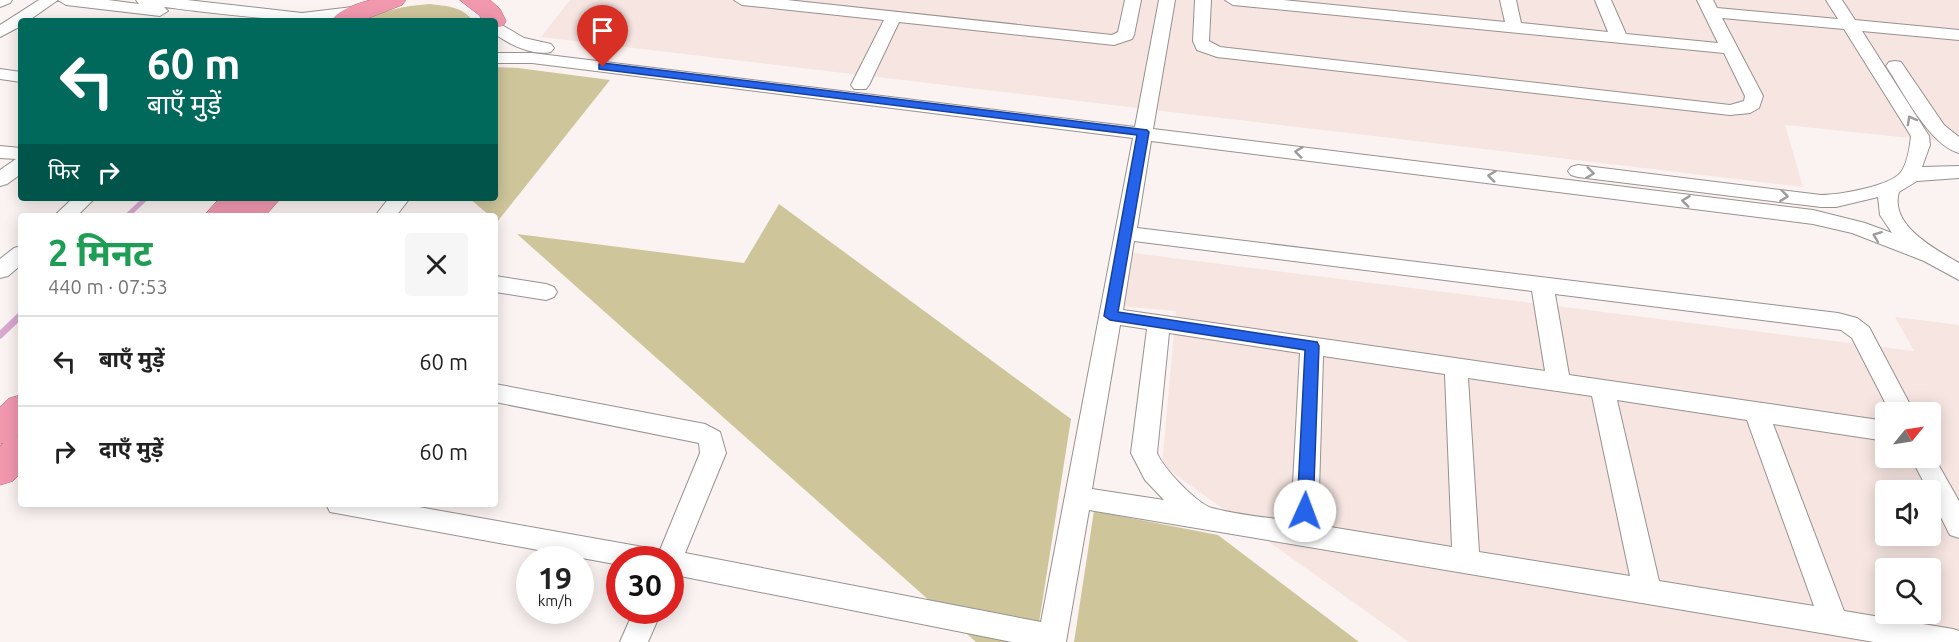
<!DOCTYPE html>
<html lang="hi">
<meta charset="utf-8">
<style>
body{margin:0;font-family:Ubuntu,"Noto Sans Devanagari",sans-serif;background:#f6f6f6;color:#222;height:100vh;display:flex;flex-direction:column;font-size:22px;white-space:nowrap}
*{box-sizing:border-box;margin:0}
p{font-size:20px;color:#767676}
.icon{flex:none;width:33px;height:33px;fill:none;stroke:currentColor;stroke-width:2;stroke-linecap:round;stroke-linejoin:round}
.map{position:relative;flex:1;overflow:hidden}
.details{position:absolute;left:18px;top:213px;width:480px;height:294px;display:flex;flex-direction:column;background:#fff;border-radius:6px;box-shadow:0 3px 15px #0003}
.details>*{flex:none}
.banner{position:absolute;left:18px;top:18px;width:480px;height:183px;border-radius:6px;box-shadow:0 3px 15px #0003;background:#00695c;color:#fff;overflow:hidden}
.needle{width:39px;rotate:60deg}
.tools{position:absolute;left:1875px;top:402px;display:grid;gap:12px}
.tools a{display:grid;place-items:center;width:66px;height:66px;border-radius:6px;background:#fff;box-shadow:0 3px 15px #0003;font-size:30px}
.speed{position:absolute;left:516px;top:546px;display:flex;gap:12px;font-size:30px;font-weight:700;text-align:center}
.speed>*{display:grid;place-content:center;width:78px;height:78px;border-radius:50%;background:#fff;box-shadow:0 3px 15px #0003;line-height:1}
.speed small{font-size:15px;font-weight:400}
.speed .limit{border:9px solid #d22;background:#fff;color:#111}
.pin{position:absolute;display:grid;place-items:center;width:51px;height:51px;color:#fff;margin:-62px -26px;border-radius:50% 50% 50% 0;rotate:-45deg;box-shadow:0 0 6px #0007}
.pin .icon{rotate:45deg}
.me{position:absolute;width:66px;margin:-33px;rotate:2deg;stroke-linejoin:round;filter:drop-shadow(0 0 4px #0008)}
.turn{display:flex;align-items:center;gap:21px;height:126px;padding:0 30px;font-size:27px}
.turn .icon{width:78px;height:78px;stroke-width:2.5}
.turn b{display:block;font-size:42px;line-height:51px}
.then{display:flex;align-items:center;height:57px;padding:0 30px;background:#0003;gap:12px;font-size:22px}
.round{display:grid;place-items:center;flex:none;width:63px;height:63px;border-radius:6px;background:#f6f6f6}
.summary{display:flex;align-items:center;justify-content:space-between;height:102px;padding:0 30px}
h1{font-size:36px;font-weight:700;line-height:45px;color:#1e9e55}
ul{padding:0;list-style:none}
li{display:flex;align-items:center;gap:18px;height:90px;padding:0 30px;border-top:2px solid #e0e0e0}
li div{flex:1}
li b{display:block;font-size:22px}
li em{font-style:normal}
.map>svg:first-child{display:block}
</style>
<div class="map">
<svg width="1959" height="642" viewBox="0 0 1959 642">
<rect width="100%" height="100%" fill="#fbf3f1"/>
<g fill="#f6e5e1" fill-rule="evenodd">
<polygon points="570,0 1959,0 1959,143 1785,125 1803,187 541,37"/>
<path d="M1133,253L1914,351L1895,317L1959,325V642H1409L1162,465L1176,311L1120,306ZM1886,412H1930V458H1886ZM1886,490H1930V536H1886ZM1886,568H1930V614H1886Z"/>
</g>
<g fill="#cec59b">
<path d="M429,4C446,6 462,6 473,21H360C382,11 404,6 429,4Z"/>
<polygon points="495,67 518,68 610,80 497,222 495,216 490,216 469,198 495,198"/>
<polygon points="779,204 1071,419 1036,642 976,642 517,234 744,263"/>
<polygon points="1094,511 1218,535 1359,642 1074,642"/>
</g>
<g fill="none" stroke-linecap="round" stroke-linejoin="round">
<polyline stroke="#d8a8d1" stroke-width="5" points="127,216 146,198"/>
<polyline stroke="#d8a8d1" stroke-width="7" points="0,335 21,315"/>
<defs>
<g id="street">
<polygon points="0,0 12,0 10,3 0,7"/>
<path d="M39,0H108L139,4L136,0H187L302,13L361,6L369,11C352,33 196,11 164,7L168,11L160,16L66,5L58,0L28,21H21V26L0,37V25Z"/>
<polygon points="734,0 787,0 1112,35 1118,32 1125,0 1141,0 1134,35 1132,39 1114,45 899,22 869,85 866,89 854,89 851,85 884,20 742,5"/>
<path d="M1159,0H1175L1153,129L1813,210L1865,223L1892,233L1880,215L1878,197L1836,207H1821L1578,177L1571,175L1568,171L1571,167L1578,165L1821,195C1839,195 1891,186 1901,172C1907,164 1910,146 1911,136L1844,29L1722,18L1763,96L1759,108L1750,113L1730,115L1217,57L1197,50L1193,41L1195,0H1211L1209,41L1220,47L1730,105L1744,101L1745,96L1724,53L1233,5L1225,0H1283L1505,22L1500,0H1516L1521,23L1608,32L1595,0H1611L1626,34L1718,43L1697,0H1713L1717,8L1838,19L1826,0H1842L1855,20L1959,30V40L1862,31L1929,136L1930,145L1922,167L1959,166V178L1917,181L1899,192C1889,225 1935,249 1959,263V280L1924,261L1852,233L1813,224L1151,141L1137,228L1838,313L1857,318L1869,327L1914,412H1890L1852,338L1841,330L1555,294L1569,375L1886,421V441L1773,424L1844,611L1953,629L1959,631V642H1874L1089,510L1066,642H1012L670,574V560H620V565L330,512L326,504H402L660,550L700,453L699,443L495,402V384L705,424L720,432L726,453L685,553L1041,622L1133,138L532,63H495V53H532L1135,127ZM1134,241L1532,291L1545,371L1123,310ZM1120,325L1147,329L1131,453L1145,480L1164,500L1092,489ZM1169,333L1300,353L1291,521C1265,517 1238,515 1212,508C1197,504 1163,468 1157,453ZM1323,356L1445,374L1452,547L1318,525ZM1468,378L1592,396L1630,576L1479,552ZM1617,400L1747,420L1814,606L1659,581Z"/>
<path d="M495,21L524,38L551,44L554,48L551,52C533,56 510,45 495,34Z"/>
<path d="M1895,61L1901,62L1944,125L1959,137V153C1929,145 1903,91 1886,66L1889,62Z"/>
<polygon points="0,69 21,72 21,82 0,79"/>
<polygon points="0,146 21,148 21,174 7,184 0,186 0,170 16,159 0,158"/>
<polygon points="73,198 95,198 77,216 54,216"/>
<polygon points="389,198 410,198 396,216 375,216"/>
<polygon points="21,246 21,265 8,276 0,278 0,259 14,248"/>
<polygon points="495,276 546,284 554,287 557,292 554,297 546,300 495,292"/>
<polygon points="1930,450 1959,501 1959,538 1950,535 1930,496 1930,490 1928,490 1911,458 1930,458"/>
<polygon points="634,610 662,610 648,642 620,642"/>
</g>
<g id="highway">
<path d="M370,0H406L402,5L361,21H331C339,9 357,4 370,0Z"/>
<polygon points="460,0 490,0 500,9 506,21 503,26 495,28 495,21 482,21 480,16"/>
<polygon points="220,198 281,198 265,216 204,216"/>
<polygon points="21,395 21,432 17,436 21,434 21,473 13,481 0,485 0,446 3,443 0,444 0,407 8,399"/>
</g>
</defs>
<use href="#street" stroke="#98918f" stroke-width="2"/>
<use href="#highway" stroke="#aa6f7d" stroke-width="1"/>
<use href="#street" fill="#fff" fill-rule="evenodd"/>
<use href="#highway" fill="#f198af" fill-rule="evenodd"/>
</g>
<defs><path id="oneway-chevron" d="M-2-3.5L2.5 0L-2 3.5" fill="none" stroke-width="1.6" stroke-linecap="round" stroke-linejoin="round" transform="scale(1.5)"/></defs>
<g stroke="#9d9c9b">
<use href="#oneway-chevron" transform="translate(1911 120) rotate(-119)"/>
<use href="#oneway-chevron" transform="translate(1299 152) rotate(-173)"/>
<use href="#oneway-chevron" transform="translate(1590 173) rotate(7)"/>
<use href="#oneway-chevron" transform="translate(1492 176) rotate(-173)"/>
<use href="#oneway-chevron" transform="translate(1784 196) rotate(7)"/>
<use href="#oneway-chevron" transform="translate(1686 201) rotate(-173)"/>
<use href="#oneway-chevron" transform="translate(1877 236) rotate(-159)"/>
</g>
<polygon fill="#2563eb" stroke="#184099" stroke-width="1.5" points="603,63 1147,130 1149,132 1118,312 1317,342 1319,346 1313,511 1311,515 1305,517 1300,515 1297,511 1305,350 1110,320 1104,316 1137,135 599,69 599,64"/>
</svg>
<div class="tools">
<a><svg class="needle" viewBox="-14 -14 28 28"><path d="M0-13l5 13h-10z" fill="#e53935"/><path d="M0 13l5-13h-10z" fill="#767676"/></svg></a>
<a><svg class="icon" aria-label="sound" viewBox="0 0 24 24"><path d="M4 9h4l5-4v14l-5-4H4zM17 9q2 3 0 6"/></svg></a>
<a><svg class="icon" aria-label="search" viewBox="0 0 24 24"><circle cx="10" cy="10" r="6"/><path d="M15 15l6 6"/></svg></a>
</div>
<div class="speed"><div>19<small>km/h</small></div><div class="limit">30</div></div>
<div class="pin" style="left:603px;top:67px;background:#d93025"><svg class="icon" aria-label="arrive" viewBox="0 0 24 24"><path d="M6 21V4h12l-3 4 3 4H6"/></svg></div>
<svg class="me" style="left:1305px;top:511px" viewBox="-20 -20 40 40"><circle r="19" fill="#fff"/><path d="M0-13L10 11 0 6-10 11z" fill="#2563eb"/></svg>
<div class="banner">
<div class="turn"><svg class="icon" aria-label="left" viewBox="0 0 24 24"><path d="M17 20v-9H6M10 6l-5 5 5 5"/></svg><div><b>60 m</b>बाएँ मुड़ें</div></div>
<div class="then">फिर<svg class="icon" aria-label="right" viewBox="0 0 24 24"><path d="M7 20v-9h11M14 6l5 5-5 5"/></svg></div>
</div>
<section class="details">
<div class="summary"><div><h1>2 मिनट</h1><p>440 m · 07:53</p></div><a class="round"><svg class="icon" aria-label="close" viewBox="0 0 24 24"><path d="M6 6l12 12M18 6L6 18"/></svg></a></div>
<ul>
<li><svg class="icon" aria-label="left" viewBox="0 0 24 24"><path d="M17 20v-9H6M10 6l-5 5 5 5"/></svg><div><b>बाएँ मुड़ें</b></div><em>60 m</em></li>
<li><svg class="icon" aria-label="right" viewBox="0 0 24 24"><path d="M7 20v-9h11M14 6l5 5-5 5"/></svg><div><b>दाएँ मुड़ें</b></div><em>60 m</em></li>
</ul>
</section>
</div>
